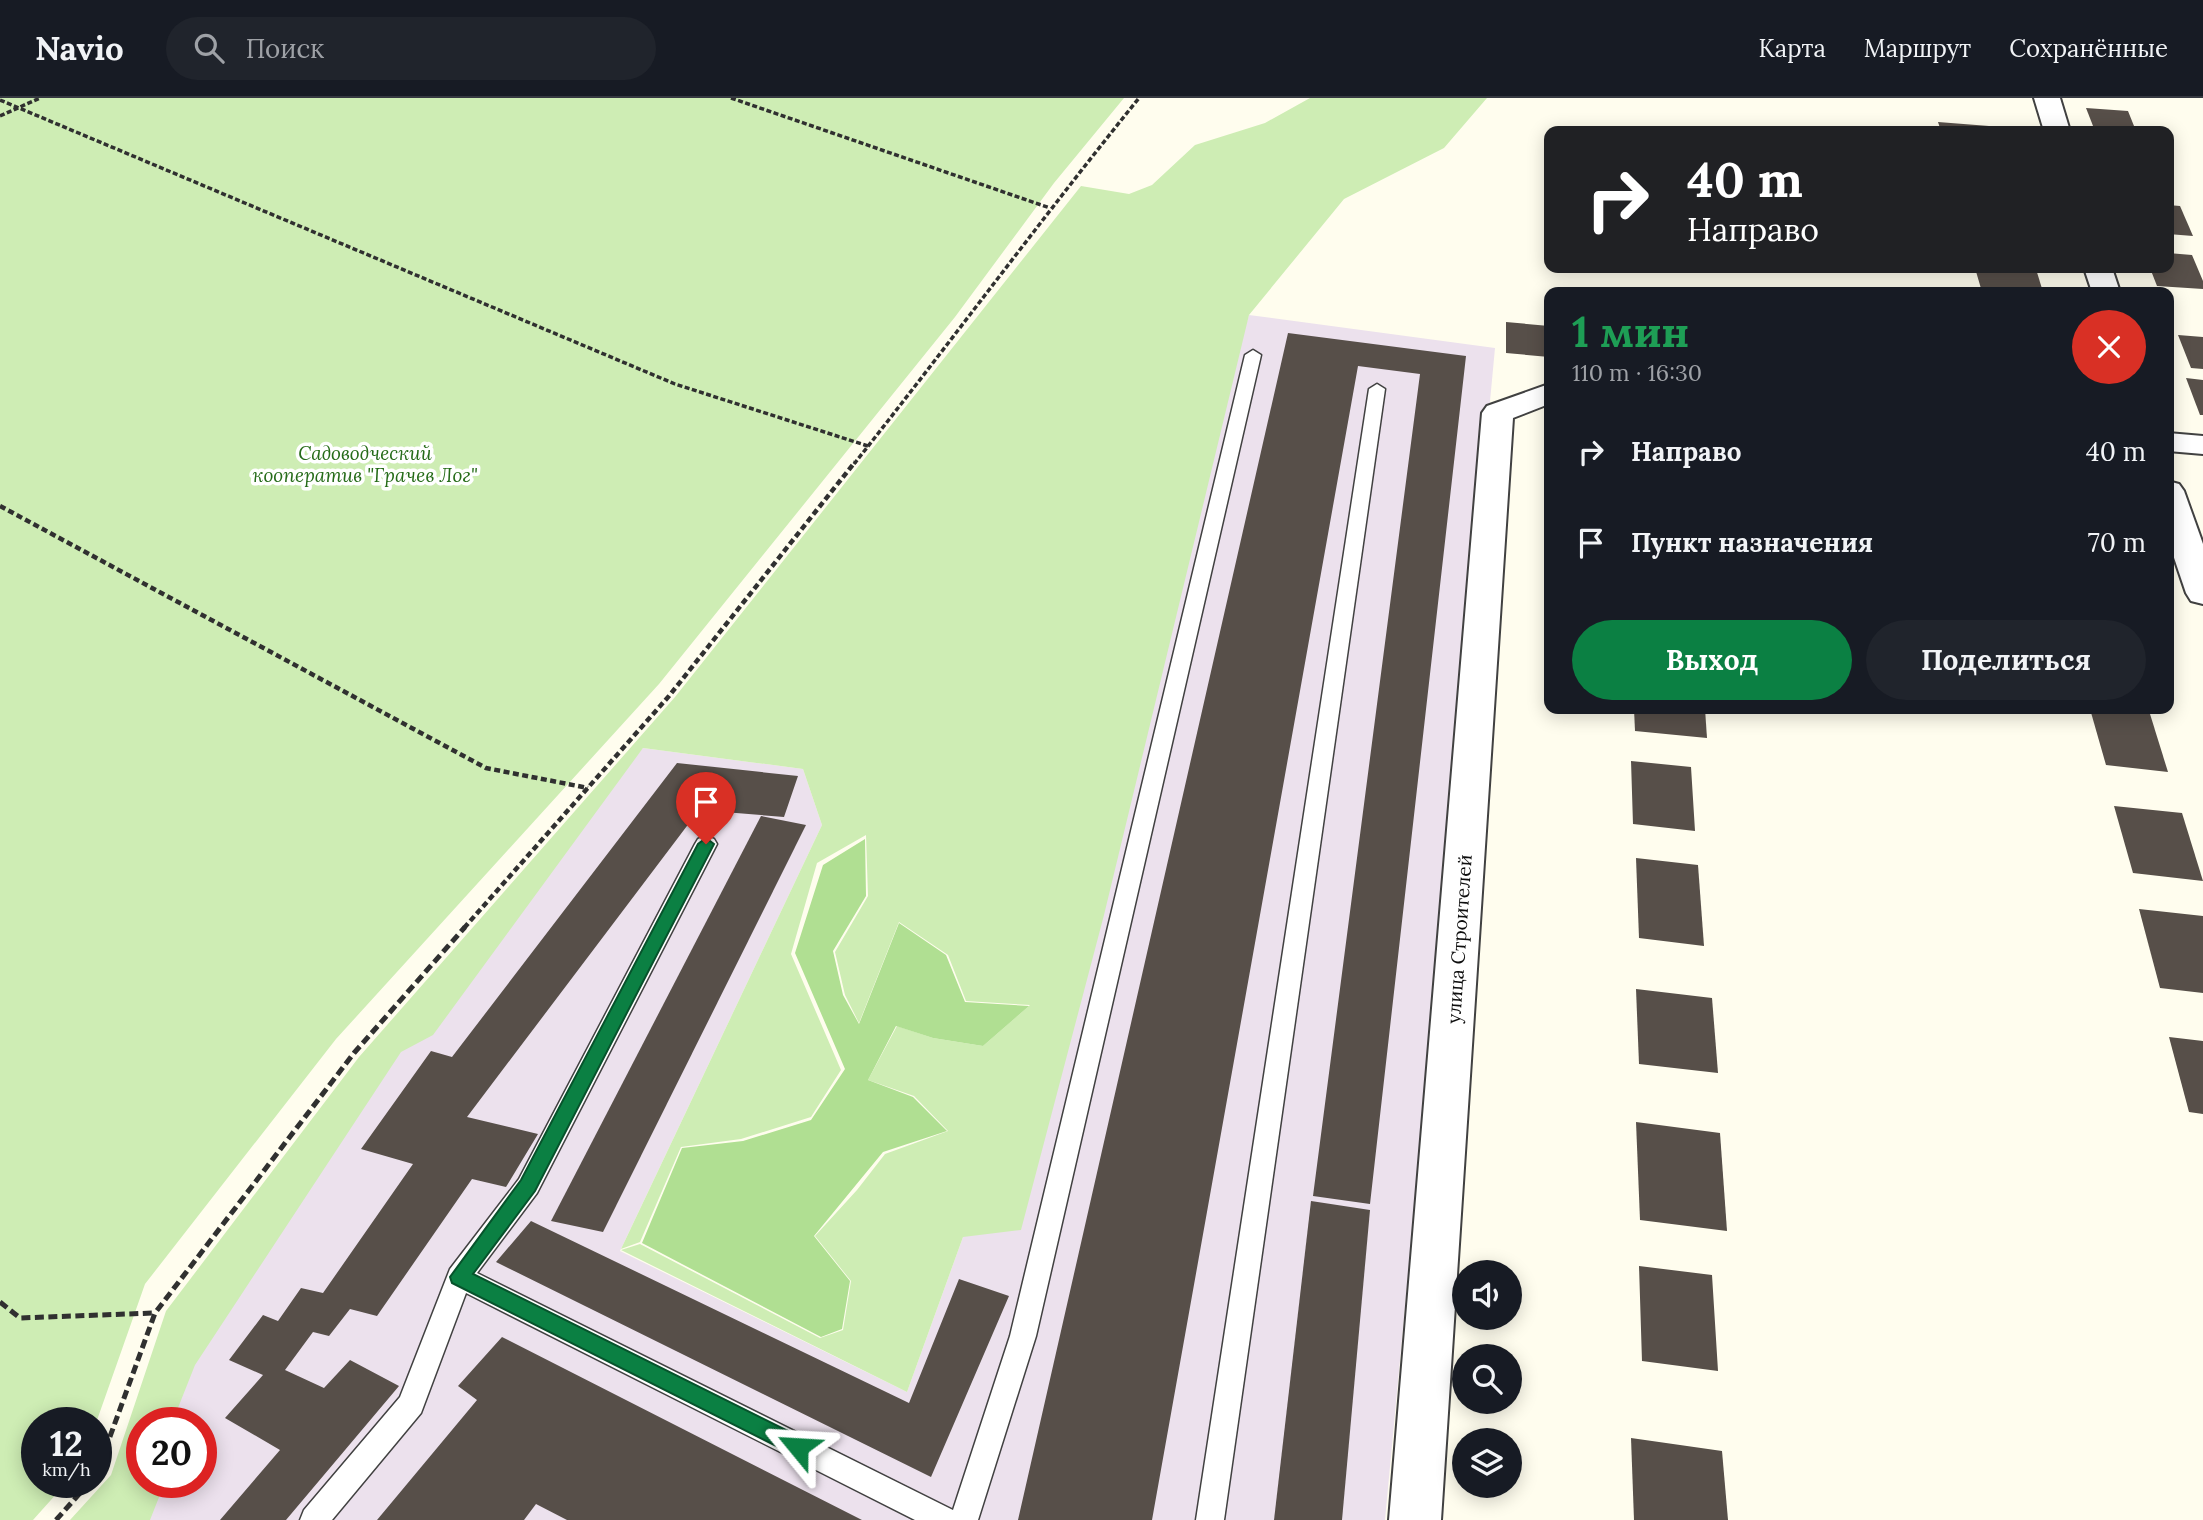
<!DOCTYPE html>
<html lang="ru">
<meta charset="utf-8">
<style>
body{margin:0;font-family:Lora,serif;background:#20242c;color:#f1f3f6;height:100vh;display:flex;flex-direction:column;font-size:26px;white-space:nowrap}
*{box-sizing:border-box;margin:0}
p{font-size:23px;color:#9ea1a6}
.icon{flex:none;width:38px;height:38px;fill:none;stroke:currentColor;stroke-width:2;stroke-linecap:round;stroke-linejoin:round}
.map{position:relative;flex:1;overflow:hidden}
.side{position:absolute;left:1544px;top:189px;width:630px;height:427px;display:flex;flex-direction:column;background:#171b24;border-radius:14px;box-shadow:0 4px 18px #0003}
.side>*{flex:none}
.hud{position:absolute;left:1544px;top:28px;width:630px;height:147px;border-radius:14px;box-shadow:0 4px 18px #0003;background:#202124;color:#fff;overflow:hidden}
.fabs{position:absolute;left:1452px;top:1162px;display:grid;gap:14px}
.fabs a{display:grid;place-items:center;width:70px;height:70px;border-radius:50%;background:#171b24;box-shadow:0 4px 18px #0003;font-size:35px}
.speed{position:absolute;left:21px;top:1309px;display:flex;gap:14px;font-size:35px;font-weight:700;text-align:center}
.speed>*{display:grid;place-content:center;width:91px;height:91px;border-radius:50%;background:#171b24;box-shadow:0 4px 18px #0003;line-height:1}
.speed small{font-size:18px;font-weight:400}
.speed .limit{border:10px solid #d22;background:#fff;color:#111}
.pin{position:absolute;display:grid;place-items:center;width:60px;height:60px;color:#fff;margin:-72px -30px;border-radius:50% 50% 50% 0;rotate:-45deg;box-shadow:0 0 7px #0007}
.pin .icon{rotate:45deg}
.me{position:absolute;width:77px;margin:-38px;rotate:297deg;stroke-linejoin:round;filter:drop-shadow(0 0 5px #0008)}
.turn{display:flex;align-items:center;gap:24px;height:147px;padding:0 28px;font-size:32px}
.turn .icon{width:91px;height:91px;stroke-width:2.5}
.turn b{display:block;font-size:49px;line-height:60px}
.round{display:grid;place-items:center;flex:none;width:74px;height:74px;border-radius:37px;background:#20242c}
.headline{display:flex;align-items:center;justify-content:space-between;height:119px;padding:0 28px}
h1{font-size:42px;font-weight:700;line-height:52px;color:#1e9e55}
.primary-button{display:flex;gap:14px;margin-top:auto;padding:14px 28px}
.primary-button a{flex:1;height:80px;border-radius:42px;background:#0b8043;color:#fff;font-size:28px;font-weight:700;line-height:80px;text-align:center}
.primary-button a+a{background:#20242c;color:#f1f3f6}
ul{padding:0;list-style:none}
li{display:flex;align-items:center;gap:21px;height:91px;padding:0 28px}
li div{flex:1}
li b{display:block;font-size:26px}
li em{font-style:normal}
header{display:flex;align-items:center;gap:42px;box-sizing:border-box;height:98px;padding:0 35px;background:#171b24;border-bottom:2px solid #363941}
header strong{font-size:33px}
nav{display:flex;gap:38px;margin-inline-start:auto;font-size:24px}
.search{width:490px;height:63px;background:#20242c;display:flex;align-items:center;gap:18px;box-sizing:border-box;padding:0 24px;border-radius:38px;color:#9ea1a6;font-size:26px}
.map>svg:first-child{display:block}
</style>
<header>
<strong>Navio</strong>
<div class="search"><svg class="icon" aria-label="search" viewBox="0 0 24 24"><circle cx="10" cy="10" r="6"/><path d="M15 15l6 6"/></svg>Поиск</div>
<nav><a>Карта</a><a>Маршрут</a><a>Сохранённые</a></nav>
</header>
<div class="map">
<svg width="2203" height="1422" viewBox="0 0 2203 1422">
<rect width="100%" height="100%" fill="#fffdee"/>
<polygon fill="#ece1ed" points="1249,217 1495,250 1385,1422 124,1422 144,1384 201,1384 201,1325 152,1325 389,941 643,650 803,671 822,727 620,1153 907,1294 963,1139"/>
<g fill="#ceedb4">
<polygon points="0,0 1124,0 1054,85 955,219 659,586 336,941 145,1186 96,1325 37,1325 37,1384 67,1384 33,1422 0,1422"/>
<polygon points="1310,0 1487,0 1444,50 1344,101 1249,217 1104,817 1021,1132 963,1139 907,1294 621,1152 640,1146 820,1240 843,1232 851,1183 815,1138 857,1092 885,1056 948,1033 914,998 868,982 897,928 933,940 983,948 1030,907 966,903 948,857 899,824 859,925 845,897 835,854 868,798 866,737 817,765 791,856 841,972 811,1019 741,1041 681,1049 640,1144 621,1151 822,727 803,671 643,650 433,937 401,954 195,1267 172,1325 142,1325 142,1384 165,1384 150,1422 70,1422 111,1377 166,1213 359,959 675,599 1081,88 1129,96 1152,87 1195,47 1265,25"/>
</g>
<polygon fill="#b0df92" points="865,741 866,798 833,853 843,897 859,926 899,825 946,857 965,904 1029,908 983,948 933,940 896,928 868,982 913,999 947,1033 883,1054 814,1138 850,1183 842,1231 821,1239 642,1145 682,1050 743,1043 811,1022 845,971 795,855 823,767"/>
<g fill="#574f49">
<polygon points="2086,10 2128,13 2136,33 2095,33"/>
<polygon points="1938,24 1989,28 1991,33 1941,33"/>
<polygon points="2168,107 2180,108 2193,138 2168,136"/>
<polygon points="2168,155 2192,157 2203,183 2203,191 2157,188 2150,170 2168,170"/>
<polygon points="1975,170 2036,171 2043,194 1982,194"/>
<polygon points="1506,224 1549,228 1549,259 1506,255"/>
<polygon points="1288,235 1466,258 1370,1106 1313,1098 1420,276 1358,268 1152,1422 1018,1422"/>
<polygon points="2178,237 2203,239 2203,271 2191,270"/>
<polygon points="2186,280 2203,282 2203,317 2200,317"/>
<polygon points="1634,611 1705,611 1707,640 1635,633"/>
<polygon points="2090,611 2150,616 2168,674 2106,667"/>
<polygon points="1631,663 1691,669 1695,733 1633,726"/>
<polygon points="677,665 798,678 784,719 699,712 467,1019 538,1036 506,1089 472,1081 377,1218 350,1211 329,1238 313,1234 285,1272 324,1290 350,1262 399,1288 286,1422 220,1422 280,1352 225,1320 263,1277 229,1262 263,1217 278,1223 301,1190 323,1195 413,1066 361,1051 431,953 452,959"/>
<polygon points="2114,708 2182,715 2203,783 2133,775"/>
<polygon points="761,718 806,727 603,1134 551,1123"/>
<polygon points="1636,760 1698,767 1704,848 1639,840"/>
<polygon points="2139,811 2203,818 2203,895 2160,890"/>
<polygon points="1636,891 1712,900 1718,975 1639,966"/>
<polygon points="2169,939 2203,943 2203,1016 2189,1014"/>
<polygon points="1636,1024 1720,1035 1727,1133 1640,1122"/>
<polygon points="1311,1103 1370,1112 1342,1422 1274,1422"/>
<polygon points="531,1123 909,1305 959,1181 1009,1198 931,1379 496,1164"/>
<polygon points="1639,1168 1712,1177 1718,1273 1642,1263"/>
<polygon points="502,1239 862,1422 567,1422 536,1406 524,1422 377,1422 477,1302 458,1288"/>
<polygon points="1631,1340 1722,1353 1728,1422 1634,1422"/>
</g>
<g fill="none" stroke-linecap="round" stroke-linejoin="round">
<defs>
<g id="lane">
<polygon points="1253,252 1261,257 1036,1238 978,1422 915,1422 466,1195 421,1315 332,1422 300,1422 304,1412 400,1299 450,1171 519,1081 695,746 698,741 706,738 714,741 717,746 537,1095 477,1175 953,1412 1010,1238 1245,257"/>
<polygon points="1377,286 1385,291 1224,1422 1196,1422 1369,291"/>
</g>
<g id="street">
<polygon points="2034,0 2060,0 2070,33 2044,33"/>
<polygon points="2084,170 2112,170 2120,194 2092,194"/>
<polygon points="1549,286 1549,306 1513,320 1441,1422 1389,1422 1482,315 1487,308"/>
<polygon points="2168,335 2203,338 2203,356 2168,353"/>
<polygon points="2168,383 2179,386 2184,393 2203,446 2203,506 2191,503 2186,495 2168,442"/>
</g>
</defs>
<use href="#lane" stroke="#414141" stroke-width="3"/>
<use href="#street" stroke="#414141" stroke-width="4"/>
<g stroke="#303030" stroke-width="3.5" stroke-dasharray="5 2.5" stroke-linecap="butt">
<polyline points="731,0 1050,110"/>
<polyline points="0,2 675,286 868,348"/>
<polyline points="0,18 40,0"/>
<path d="M854,366C950,245 1042,120 1139,0"/>
</g>
<g stroke="#303030" stroke-width="4.5" stroke-dasharray="6 3.5" stroke-linecap="butt">
<polyline points="0,408 486,670 588,690"/>
<polyline points="464,830 669,598 855,364"/>
</g>
<g stroke="#303030" stroke-width="5" stroke-dasharray="9 4.5" stroke-linecap="butt">
<polyline points="0,1204 20,1220 155,1215"/>
<polyline points="96,1377 155,1215 354,955 465,829"/>
<polyline points="56,1422 90,1384"/>
</g>
<use href="#lane" fill="#fff" fill-rule="evenodd"/>
<use href="#street" fill="#fff" fill-rule="evenodd"/>
</g>
<polygon fill="#0b8043" stroke="#07532c" stroke-width="2" points="706,740 714,746 535,1093 473,1176 806,1342 809,1349 806,1356 798,1359 452,1185 450,1179 521,1082 698,746"/>
<g text-anchor="middle" dominant-baseline="central" stroke-width="7" stroke-linejoin="round" paint-order="stroke">
<g font-size="19" font-style="italic" fill="#256b18" stroke="#fff">
<text x="365" y="355">Cадоводческий<tspan x="365" dy="22">кооператив "Грачев Лог"</tspan></text>
</g>
<g font-size="19" fill="#0e0e0e" stroke="#fff">
<text transform="translate(1459 841) rotate(-86)">улица Строителей</text>
</g>
</g>
</svg>
<div class="fabs">
<a><svg class="icon" aria-label="sound" viewBox="0 0 24 24"><path d="M4 9h4l5-4v14l-5-4H4zM17 9q2 3 0 6"/></svg></a>
<a><svg class="icon" aria-label="search" viewBox="0 0 24 24"><circle cx="10" cy="10" r="6"/><path d="M15 15l6 6"/></svg></a>
<a><svg class="icon" aria-label="layers" viewBox="0 0 24 24"><path d="M12 4l9 5-9 5-9-5zM3 14l9 5 9-5"/></svg></a>
</div>
<div class="speed"><div>12<small>km/h</small></div><div class="limit">20</div></div>
<div class="pin" style="left:706px;top:746px;background:#d93025"><svg class="icon" aria-label="arrive" viewBox="0 0 24 24"><path d="M6 21V4h12l-3 4 3 4H6"/></svg></div>
<svg class="me" style="left:798px;top:1349px" viewBox="-20 -20 40 40"><path d="M0-17L14 15 0 8-14 15z" fill="#0b8043" stroke="#fff" stroke-width="4"/></svg>
<div class="hud">
<div class="turn"><svg class="icon" aria-label="right" viewBox="0 0 24 24"><path d="M7 20v-9h11M14 6l5 5-5 5"/></svg><div><b>40 m</b>Направо</div></div>
</div>
<section class="side">
<div class="headline"><div><h1>1 мин</h1><p>110 m · 16:30</p></div><a class="round" style="background:#d93025;color:#fff"><svg class="icon" aria-label="close" viewBox="0 0 24 24"><path d="M6 6l12 12M18 6L6 18"/></svg></a></div>
<ul>
<li><svg class="icon" aria-label="right" viewBox="0 0 24 24"><path d="M7 20v-9h11M14 6l5 5-5 5"/></svg><div><b>Направо</b></div><em>40 m</em></li>
<li><svg class="icon" aria-label="arrive" viewBox="0 0 24 24"><path d="M6 21V4h12l-3 4 3 4H6"/></svg><div><b>Пункт назначения</b></div><em>70 m</em></li>
</ul>
<div class="primary-button"><a>Выход</a><a>Поделиться</a></div>
</section>
</div>
